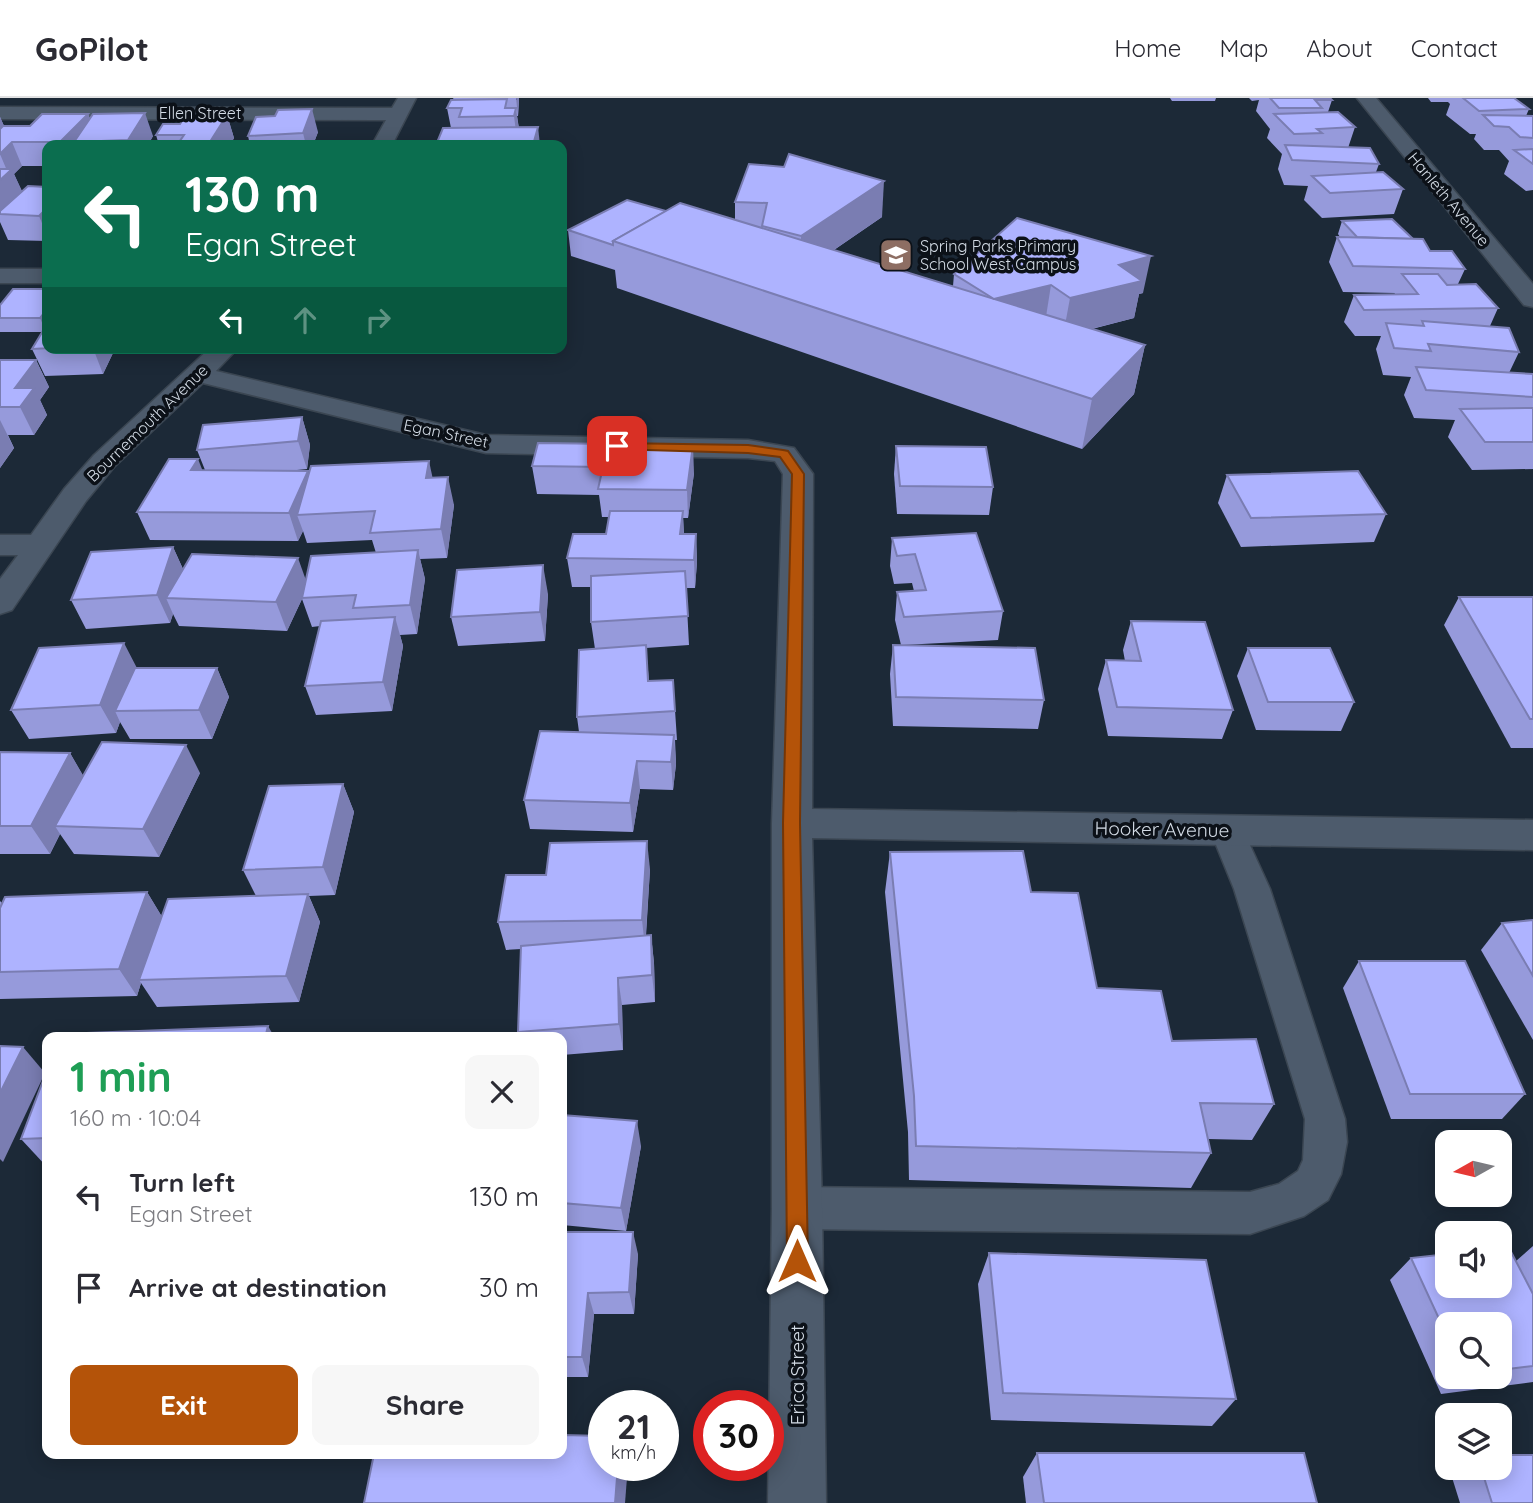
<!DOCTYPE html>
<meta charset="utf-8">
<style>
body{margin:0;font-family:Quicksand,sans-serif;background:#f7f7f7;color:#2b2b33;height:100vh;display:flex;flex-direction:column;font-size:26px;white-space:nowrap}
*{box-sizing:border-box;margin:0}
p{font-size:23px;color:#7c7c81}
.icon{flex:none;width:38px;height:38px;fill:none;stroke:currentColor;stroke-width:2;stroke-linecap:round;stroke-linejoin:round}
.map{position:relative;flex:1;overflow:hidden}
.side{position:absolute;left:42px;top:934px;width:525px;height:427px;display:flex;flex-direction:column;background:#fff;border-radius:14px;box-shadow:0 4px 18px #0003}
.side>*{flex:none}
.banner{position:absolute;left:42px;top:42px;width:525px;height:214px;border-radius:14px;box-shadow:0 4px 18px #0003;background:#0b6e4f;color:#fff;overflow:hidden}
.needle{width:46px;rotate:262deg}
.controls{position:absolute;left:1435px;top:1032px;display:grid;gap:14px}
.controls a{display:grid;place-items:center;width:77px;height:77px;border-radius:14px;background:#fff;box-shadow:0 4px 18px #0003;font-size:35px}
.speed{position:absolute;left:588px;top:1292px;display:flex;gap:14px;font-size:35px;font-weight:700;text-align:center}
.speed>*{display:grid;place-content:center;width:91px;height:91px;border-radius:50%;background:#fff;box-shadow:0 4px 18px #0003;line-height:1}
.speed small{font-size:18px;font-weight:400}
.speed .limit{border:10px solid #d22;background:#fff;color:#111}
.pin{position:absolute;display:grid;place-items:center;width:60px;height:60px;color:#fff;margin:-30px;border-radius:14px;box-shadow:0 4px 10px #0006}
.me{position:absolute;width:77px;margin:-38px;rotate:0deg;stroke-linejoin:round;filter:drop-shadow(0 0 5px #0008)}
.turn{display:flex;align-items:center;gap:24px;height:147px;padding:0 28px;font-size:32px}
.turn .icon{width:91px;height:91px;stroke-width:2.5}
.turn b{display:block;font-size:49px;line-height:60px}
.lanes{display:flex;align-items:center;height:66px;padding:0 28px;background:#0003;justify-content:center;gap:35px;direction:ltr}
.lanes .off{opacity:.35}
.round{display:grid;place-items:center;flex:none;width:74px;height:74px;border-radius:14px;background:#f7f7f7}
.summary{display:flex;align-items:center;justify-content:space-between;height:119px;padding:0 28px}
h1{font-size:42px;font-weight:700;line-height:52px;color:#1e9e55}
.primary-button{display:flex;gap:14px;margin-top:auto;padding:14px 28px}
.primary-button a{flex:1;height:80px;border-radius:14px;background:#b45309;color:#fff;font-size:28px;font-weight:700;line-height:80px;text-align:center}
.primary-button a+a{background:#f7f7f7;color:#2b2b33}
ul{padding:0;list-style:none}
li{display:flex;align-items:center;gap:21px;height:91px;padding:0 28px}
li div{flex:1}
li b{display:block;font-size:26px}
li em{font-style:normal}
header{display:flex;align-items:center;gap:42px;box-sizing:border-box;height:98px;padding:0 35px;background:#fff;border-bottom:2px solid #e1e1e2}
header strong{font-size:33px}
nav{display:flex;gap:38px;margin-inline-start:auto;font-size:24px}
.map>svg:first-child{display:block}
</style>
<header>
<strong>GoPilot</strong>
<nav><a>Home</a><a>Map</a><a>About</a><a>Contact</a></nav>
</header>
<div class="map">
<svg width="1533" height="1405" viewBox="0 0 1533 1405">
<rect width="100%" height="100%" fill="#1c2937"/>
<g fill="none" stroke-linecap="round" stroke-linejoin="round">
<defs>
<polygon id="service" points="1227,719 1239,723 1270,791 1345,1021 1347,1044 1341,1076 1328,1102 1304,1118 1250,1136 797,1131 782,1125 775,1110 782,1095 797,1089 1250,1094 1279,1086 1298,1073 1303,1062 1305,1021 1234,791 1210,732 1215,723"/>
<g id="minor">
<polygon points="398,0 416,0 392,47 372,47 386,22 0,21 0,9 392,10"/>
<polygon points="1357,0 1376,0 1533,186 1533,209 1524,207"/>
<rect x="0" y="171" width="47" height="14"/>
<polygon points="210,250 238,250 216,273 486,337 748,342 794,350 813,376 812,711 1533,722 1533,752 812,740 822,1110 826,1405 768,1405 772,1110 772,725 783,376 775,363 748,360 486,355 203,285 114,369 86,403 12,512 0,516 0,481 18,457 0,457 0,437 31,437 64,391 94,357"/>
</g>
</defs>
<use href="#service" stroke="#3b4652" stroke-width="3"/>
<use href="#minor" stroke="#3b4652" stroke-width="3"/>
<use href="#service" fill="#4d5b6c" fill-rule="evenodd"/>
<use href="#minor" fill="#4d5b6c" fill-rule="evenodd"/>
</g>
<g fill="#969adb" fill-rule="evenodd">
<polygon points="453,0 516,0 516,2 519,2 518,18 517,18 519,30 451,30 447,10 454,2"/>
<polygon points="1170,0 1216,0 1215,3 1172,3"/>
<polygon points="1249,0 1330,0 1332,2 1328,14 1355,29 1348,50 1379,66 1376,74 1403,91 1394,116 1322,120 1304,102 1308,88 1284,87 1278,71 1282,56 1267,40 1270,31 1256,13 1259,2 1252,3"/>
<polygon points="1428,0 1514,0 1529,11 1526,18 1533,18 1533,92 1526,93 1504,76 1509,63 1499,52 1484,52 1474,41 1476,36 1470,36 1446,17 1450,6 1448,4 1431,4"/>
<polygon points="88,16 90,21 153,38 148,47 47,47 47,68 22,68 14,76 22,94 47,89 47,143 8,142 0,124 0,19 4,28 30,28"/>
<polygon points="227,17 234,40 230,47 159,47 156,37 180,26"/>
<polygon points="318,34 313,47 250,47 248,38"/>
<polygon points="749,66 882,119 834,152 953,188 954,176 1143,195 1139,196 1134,220 1092,231 1145,247 1134,296 1082,351 617,190 615,172 571,158 568,132 666,113 735,122 735,104"/>
<polygon points="1342,123 1413,141 1430,153 1465,171 1458,186 1498,210 1490,228 1519,254 1509,275 1533,277 1533,371 1472,372 1448,339 1455,322 1414,320 1404,297 1411,279 1383,277 1376,251 1381,238 1355,238 1344,224 1354,197 1394,197 1395,195 1343,194 1329,164 1337,139 1340,139 1338,136"/>
<polygon points="47,191 47,250 133,250 131,255 113,255 103,276 45,278 32,251 42,234 0,234 0,207"/>
<polygon points="0,262 36,262 49,289 40,302 47,317 34,337 8,337 14,350 0,370"/>
<polygon points="302,319 310,347 307,371 287,373 309,376 433,380 454,407 447,460 420,461 425,481 417,536 400,537 403,548 392,613 316,617 305,588 320,528 312,529 302,501 287,533 179,528 173,516 170,525 86,531 71,502 173,449 183,471 306,482 376,455 372,442 307,445 303,433 298,443 150,442 137,414 202,372 205,372 197,352"/>
<polygon points="538,345 694,375 688,420 683,420 684,436 696,436 697,464 695,490 686,490 689,547 646,550 649,583 673,582 677,642 675,642 676,666 673,692 640,691 633,734 530,731 524,702 579,634 577,619 595,551 591,524 591,489 572,489 567,460 606,436 609,419 602,419 599,397 537,396 532,368"/>
<polygon points="896,348 993,389 989,417 897,416 894,376"/>
<polygon points="1227,377 1386,416 1374,444 1241,449 1218,405"/>
<polygon points="892,440 1003,513 998,542 903,547 1044,602 1038,631 893,628 890,576 893,547 901,547 895,522 897,494 914,493 912,485 894,486 890,468"/>
<polygon points="548,496 545,543 458,548 451,519"/>
<polygon points="1459,499 1533,499 1533,650 1511,650 1444,527"/>
<polygon points="1131,523 1233,612 1222,641 1108,638 1098,591 1106,562 1125,563 1123,552"/>
<polygon points="1248,550 1354,604 1341,633 1256,632 1237,578"/>
<polygon points="137,570 217,570 229,599 212,641 130,641 120,624 116,635 29,641 11,612"/>
<polygon points="0,654 70,655 83,678 200,675 159,759 74,756 60,736 50,756 0,756"/>
<polygon points="343,686 354,714 335,797 309,798 320,824 299,904 157,909 141,885 137,898 0,901 0,803 2,805 147,794 162,819 256,798 243,772"/>
<polygon points="890,754 1031,794 1097,890 1172,943 1274,1006 1252,1042 1208,1041 1211,1055 1191,1090 909,1082 908,1034 885,794"/>
<polygon points="650,771 646,838 651,837 654,865 655,904 622,907 623,952 562,957 562,940 519,940 518,934 521,851 506,852 498,824 546,777"/>
<polygon points="1533,822 1533,942 1481,852 1502,825"/>
<polygon points="1359,863 1525,996 1502,1021 1391,1021 1343,890"/>
<polygon points="47,972 47,1069 21,1041"/>
<polygon points="562,1017 641,1048 626,1133 562,1127"/>
<polygon points="562,1134 638,1156 634,1216 594,1216 588,1279 562,1279"/>
<path d="M1533,1148V1284L1441,1296L1390,1182L1411,1160L1516,1163ZM1447,1227H1500V1279H1447Z"/>
<polygon points="989,1155 1236,1301 1212,1328 991,1322 978,1186"/>
<polygon points="1037,1355 1317,1405 1026,1405 1023,1379"/>
<polygon points="1455,1370 1500,1370 1533,1405 1460,1405 1450,1373"/>
</g>
<g fill="#7a7db2">
<polygon points="516,0 519,0 519,2 518,18"/>
<polygon points="516,10 519,33 517,42 514,18"/>
<polygon points="312,11 318,34 313,47 306,47 303,35"/>
<polygon points="145,15 153,38 148,47 130,47 128,42"/>
<polygon points="88,16 97,39 74,44 76,47 61,47 60,44"/>
<polygon points="227,17 234,40 230,47 208,47"/>
<polygon points="0,19 9,39 0,48"/>
<polygon points="538,29 540,47 533,47"/>
<polygon points="12,44 22,68 14,76 23,95 0,116 0,82 8,75 0,56"/>
<polygon points="884,83 882,119 800,175 801,138"/>
<polygon points="47,110 47,137 39,118"/>
<polygon points="1151,158 1143,195 1139,196 1134,220 1063,238 1070,200 1119,167"/>
<polygon points="1051,187 1045,225 994,201"/>
<polygon points="47,211 47,233 46,234 40,220"/>
<polygon points="1145,247 1134,296 1082,351 1092,301"/>
<polygon points="93,250 111,250 113,255 103,276"/>
<polygon points="36,262 49,289 40,302 47,317 34,337 20,309 15,290"/>
<polygon points="302,319 310,347 307,371 298,343"/>
<polygon points="0,322 14,350 0,370"/>
<polygon points="693,347 694,375 688,420 687,392"/>
<polygon points="198,361 209,389 191,372"/>
<polygon points="429,363 435,391 426,380"/>
<polygon points="308,373 317,401 297,417 303,433 298,443 289,415"/>
<polygon points="448,379 454,407 447,460 441,431"/>
<polygon points="683,413 684,442 682,464 680,436"/>
<polygon points="696,436 697,464 695,490 694,462"/>
<polygon points="173,449 186,478 166,500 173,516 170,525 157,497"/>
<polygon points="418,452 425,481 417,536 410,507"/>
<polygon points="298,460 308,488 287,533 276,504"/>
<polygon points="543,467 548,496 545,543 540,514"/>
<polygon points="395,519 403,548 392,613 383,584"/>
<polygon points="124,545 139,574 115,613 120,624 116,635 100,607"/>
<polygon points="217,570 229,599 212,641 199,612"/>
<polygon points="674,637 676,666 673,692 671,664"/>
<polygon points="186,647 200,675 159,759 143,731"/>
<polygon points="70,655 87,684 55,728 60,736 50,756 31,728"/>
<polygon points="637,663 640,691 633,734 630,705"/>
<polygon points="343,686 354,714 335,797 323,769"/>
<polygon points="647,743 650,771 645,849 642,822"/>
<polygon points="147,794 164,822 139,882 141,885 137,898 119,871"/>
<polygon points="308,796 320,824 299,904 286,878"/>
<polygon points="651,837 654,865 655,904 652,877"/>
<polygon points="618,880 622,907 623,952 619,926"/>
<polygon points="268,928 275,940 265,940"/>
<polygon points="23,949 45,975 3,1064 0,1061 0,995"/>
<polygon points="637,1023 641,1048 626,1133 621,1110"/>
<polygon points="633,1134 638,1156 634,1216 629,1194"/>
<polygon points="588,1195 594,1216 588,1279 582,1259"/>
<polygon points="618,1367 628,1367 625,1405 615,1405"/>
</g>
<g fill="#aeb3ff" stroke="#7a7db2" stroke-width="2">
<polygon points="1270,0 1330,0 1332,2 1315,2 1322,10 1279,10"/>
<polygon points="1463,0 1514,0 1529,11 1479,13"/>
<polygon points="507,1 505,10 516,10 514,18 459,19 462,10 447,10 451,2"/>
<polygon points="312,11 303,35 248,38 256,19 275,18 278,12"/>
<polygon points="1338,14 1355,29 1317,31 1322,35 1294,36 1274,16"/>
<polygon points="145,15 128,42 74,44 93,16"/>
<polygon points="42,16 88,16 60,44 12,44 0,56 0,31 3,28 30,28"/>
<polygon points="227,17 208,47 177,47 184,37 156,37 163,26 180,26 185,18"/>
<polygon points="1483,17 1533,18 1533,40 1520,39 1509,29 1494,28"/>
<polygon points="538,29 533,47 436,47 443,30"/>
<polygon points="1285,47 1370,50 1379,66 1292,62"/>
<polygon points="1533,51 1533,66 1514,52"/>
<polygon points="789,56 884,83 801,138 762,128 767,105 735,104 749,66 784,69"/>
<polygon points="0,71 12,71 0,82"/>
<polygon points="1383,74 1403,91 1330,95 1312,78"/>
<polygon points="28,88 47,89 47,110 39,118 0,116 0,113"/>
<polygon points="627,102 666,113 613,143 613,147 568,132"/>
<polygon points="680,105 1145,247 1092,301 613,143"/>
<polygon points="1017,120 1151,158 1119,167 1142,183 1070,200 1051,187 994,201 954,176"/>
<polygon points="1392,121 1413,141 1357,139 1342,123"/>
<polygon points="1337,139 1423,141 1430,153 1452,153 1465,171 1353,168"/>
<polygon points="1402,176 1438,176 1447,187 1476,186 1498,210 1364,212 1354,197 1418,196"/>
<polygon points="13,191 47,191 47,211 40,220 0,220 0,207"/>
<polygon points="1422,223 1509,230 1519,254 1428,246 1431,253 1394,250 1386,225 1424,228"/>
<polygon points="47,226 47,250 51,250 32,251"/>
<polygon points="0,262 36,262 15,290 34,290 20,309 0,309"/>
<polygon points="1416,269 1533,276 1533,299 1426,292"/>
<polygon points="1533,310 1533,344 1485,344 1460,311"/>
<polygon points="302,319 298,343 197,352 203,327"/>
<polygon points="538,345 693,347 687,392 598,391 603,369 532,368"/>
<polygon points="896,348 986,349 993,389 900,388"/>
<polygon points="169,361 198,361 191,372 308,373 289,415 137,414"/>
<polygon points="429,363 426,380 448,379 441,431 370,435 375,413 297,417 311,368"/>
<polygon points="1358,373 1386,416 1251,420 1227,377"/>
<polygon points="610,413 683,413 680,436 696,436 694,462 567,460 573,436 606,436"/>
<polygon points="976,435 1003,513 904,519 897,494 926,492 915,456 897,458 892,440"/>
<polygon points="173,449 157,497 71,502 91,454"/>
<polygon points="418,452 410,507 353,510 356,497 302,500 311,458"/>
<polygon points="192,456 298,460 276,504 166,500"/>
<polygon points="543,467 540,514 451,519 457,472"/>
<polygon points="685,473 688,518 591,524 591,478"/>
<polygon points="1459,499 1533,499 1533,621 1530,621"/>
<polygon points="395,519 383,584 305,588 321,523"/>
<polygon points="1131,523 1205,524 1233,612 1117,609 1106,562 1141,563"/>
<polygon points="124,545 100,607 11,612 39,550"/>
<polygon points="646,547 648,583 673,582 675,613 577,619 579,552"/>
<polygon points="893,547 1035,550 1044,602 896,599"/>
<polygon points="1248,550 1330,550 1354,604 1268,604"/>
<polygon points="135,570 217,570 199,612 115,613"/>
<polygon points="540,633 674,637 671,664 637,663 630,705 524,702"/>
<polygon points="102,644 186,647 143,731 55,728"/>
<polygon points="0,654 70,655 31,728 0,728"/>
<polygon points="343,686 323,769 243,772 269,688"/>
<polygon points="647,743 642,822 498,824 506,777 546,777 550,745"/>
<polygon points="1023,753 1031,794 1078,795 1097,890 1161,893 1172,943 1256,941 1274,1006 1200,1005 1211,1055 916,1048 914,998 890,754"/>
<polygon points="147,794 119,871 0,874 0,810 5,799"/>
<polygon points="308,796 286,878 139,882 168,801"/>
<polygon points="1533,822 1533,878 1502,825"/>
<polygon points="651,837 652,877 618,880 619,926 518,934 521,848"/>
<polygon points="1359,863 1465,863 1525,996 1410,996"/>
<polygon points="268,928 265,940 60,940 61,936"/>
<polygon points="0,948 23,949 0,995"/>
<polygon points="47,972 47,1040 21,1041"/>
<polygon points="562,1017 637,1023 621,1110 562,1105"/>
<polygon points="562,1134 633,1134 629,1194 588,1195 582,1259 562,1259"/>
<polygon points="1508,1148 1533,1196 1533,1268 1500,1272 1500,1227 1447,1227 1447,1238 1411,1160 1447,1156 1447,1188 1500,1188 1500,1149"/>
<polygon points="989,1155 1206,1162 1236,1301 1003,1295"/>
<polygon points="562,1337 604,1338 604,1367 618,1367 615,1405 364,1405 374,1356 562,1356"/>
<polygon points="1037,1355 1304,1355 1317,1405 1044,1405"/>
<polygon points="1500,1357 1533,1357 1533,1405 1492,1405 1481,1370 1500,1370"/>
</g>
<polygon fill="#b45309" stroke="#753606" stroke-width="2" points="617,345 748,347 783,352 788,353 804,376 800,725 808,1163 805,1171 797,1174 790,1171 787,1163 783,725 792,376 780,359 748,355 613,351 611,348"/>
<defs>
<symbol id="school-square" viewBox="-11 -11 22 22"><rect x="-9" y="-9" width="18" height="18" rx="4" fill="#8d6e63" stroke="#0c1118"/><path d="M0-5L7-2L0 1L-7-2ZM-4 1L0 2.5L4 1V4Q0 6-4 4Z" fill="#fff"/></symbol>
</defs>
<g fill-rule="evenodd">
<use href="#school-square" x="877" y="138" width="38" height="38"/>
</g>
<g text-anchor="middle" dominant-baseline="central" stroke-width="7" stroke-linejoin="round" paint-order="stroke">
<g font-size="16" fill="#d3dbe5" stroke="#0c1118">
<text x="200" y="15">Ellen Street</text>
<text transform="translate(1449 101) rotate(50)">Hanleth Avenue</text>
<text transform="translate(147 325) rotate(-44)">Bournemouth Avenue</text>
<text transform="translate(446 335) rotate(12)">Egan Street</text>
</g>
<g font-size="16" fill="#d3dbe5" stroke="#0c1118" text-anchor="start">
<text x="920" y="148">Spring Parks Primary<tspan x="920" dy="18">School West Campus</tspan></text>
</g>
<g font-size="19" fill="#d3dbe5" stroke="#0c1118">
<text transform="translate(1162 731) rotate(1)">Hooker Avenue</text>
<text transform="translate(797 1277) rotate(-90)">Erica Street</text>
</g>
</g>
</svg>
<div class="controls">
<a><svg class="needle" viewBox="-14 -14 28 28"><path d="M0-13l5 13h-10z" fill="#e53935"/><path d="M0 13l5-13h-10z" fill="#7c7c81"/></svg></a>
<a><svg class="icon" aria-label="sound" viewBox="0 0 24 24"><path d="M4 9h4l5-4v14l-5-4H4zM17 9q2 3 0 6"/></svg></a>
<a><svg class="icon" aria-label="search" viewBox="0 0 24 24"><circle cx="10" cy="10" r="6"/><path d="M15 15l6 6"/></svg></a>
<a><svg class="icon" aria-label="layers" viewBox="0 0 24 24"><path d="M12 4l9 5-9 5-9-5zM3 14l9 5 9-5"/></svg></a>
</div>
<div class="speed"><div>21<small>km/h</small></div><div class="limit">30</div></div>
<div class="pin" style="left:617px;top:348px;background:#d93025"><svg class="icon" aria-label="arrive" viewBox="0 0 24 24"><path d="M6 21V4h12l-3 4 3 4H6"/></svg></div>
<svg class="me" style="left:797px;top:1163px" viewBox="-20 -20 40 40"><path d="M0-17L14 15 0 8-14 15z" fill="#b45309" stroke="#fff" stroke-width="4"/></svg>
<div class="banner">
<div class="turn"><svg class="icon" aria-label="left" viewBox="0 0 24 24"><path d="M17 20v-9H6M10 6l-5 5 5 5"/></svg><div><b>130 m</b>Egan Street</div></div>
<div class="lanes"><svg class="icon" aria-label="left" viewBox="0 0 24 24"><path d="M17 20v-9H6M10 6l-5 5 5 5"/></svg><svg class="icon off" aria-label="ahead" viewBox="0 0 24 24"><path d="M12 20V5M6 11l6-6 6 6"/></svg><svg class="icon off" aria-label="right" viewBox="0 0 24 24"><path d="M7 20v-9h11M14 6l5 5-5 5"/></svg></div>
</div>
<section class="side">
<div class="summary"><div><h1>1 min</h1><p>160 m · 10:04</p></div><a class="round"><svg class="icon" aria-label="close" viewBox="0 0 24 24"><path d="M6 6l12 12M18 6L6 18"/></svg></a></div>
<ul>
<li><svg class="icon" aria-label="left" viewBox="0 0 24 24"><path d="M17 20v-9H6M10 6l-5 5 5 5"/></svg><div><b>Turn left</b><p>Egan Street</p></div><em>130 m</em></li>
<li><svg class="icon" aria-label="arrive" viewBox="0 0 24 24"><path d="M6 21V4h12l-3 4 3 4H6"/></svg><div><b>Arrive at destination</b></div><em>30 m</em></li>
</ul>
<div class="primary-button"><a>Exit</a><a>Share</a></div>
</section>
</div>
